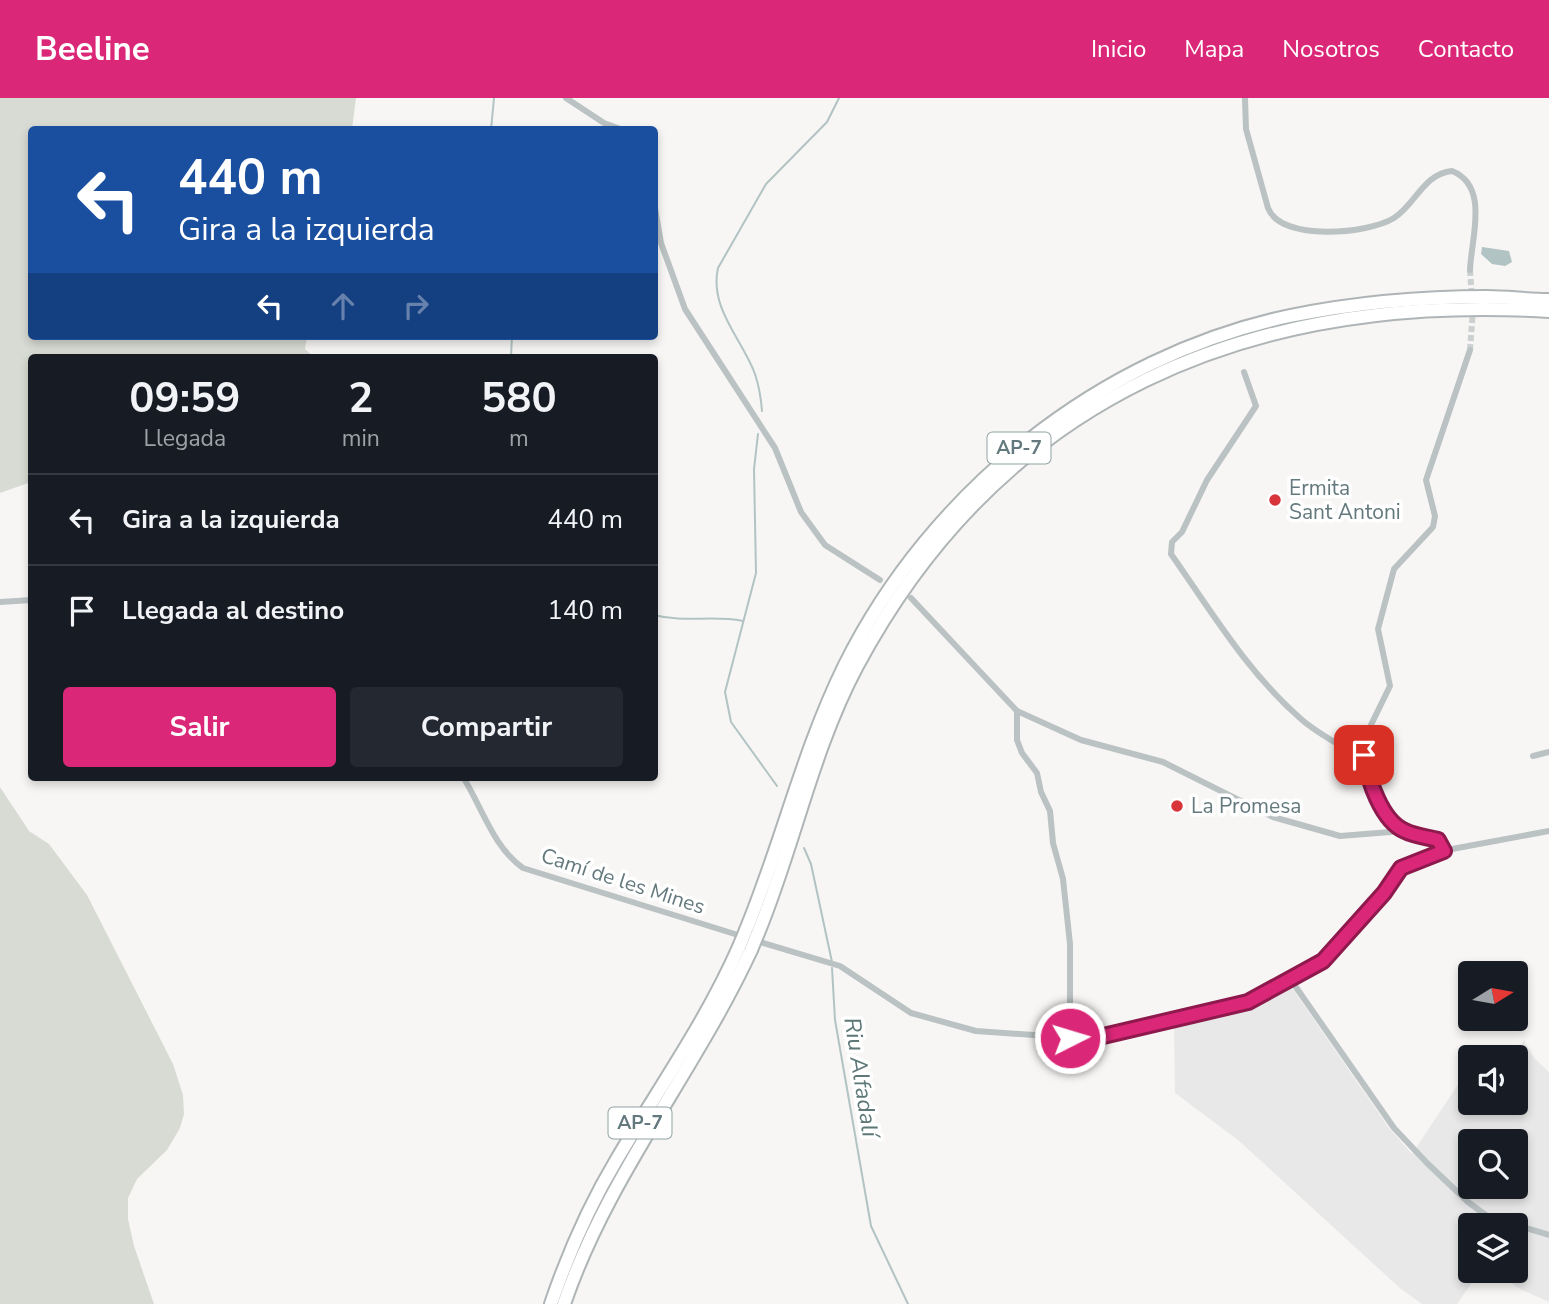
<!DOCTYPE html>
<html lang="es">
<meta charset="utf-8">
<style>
body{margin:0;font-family:"Nunito Sans",sans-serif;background:#242831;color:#f1f3f6;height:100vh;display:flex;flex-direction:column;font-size:26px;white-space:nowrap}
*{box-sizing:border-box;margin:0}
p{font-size:23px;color:#9ea1a6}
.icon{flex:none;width:38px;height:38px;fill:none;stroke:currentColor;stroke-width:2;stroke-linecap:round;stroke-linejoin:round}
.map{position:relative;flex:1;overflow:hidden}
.details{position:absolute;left:28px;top:256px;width:630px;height:427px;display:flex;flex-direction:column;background:#171b24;border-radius:7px;box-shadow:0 4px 10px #0003}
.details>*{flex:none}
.hud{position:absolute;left:28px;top:28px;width:630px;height:214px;border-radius:7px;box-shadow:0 4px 10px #0003;background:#1a4fa0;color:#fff;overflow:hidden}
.needle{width:46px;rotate:79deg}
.fabs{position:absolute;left:1458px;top:863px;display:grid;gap:14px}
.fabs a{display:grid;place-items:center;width:70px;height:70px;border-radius:7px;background:#171b24;box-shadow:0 4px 10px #0003;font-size:35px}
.pin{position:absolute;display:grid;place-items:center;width:60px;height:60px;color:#fff;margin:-30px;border-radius:14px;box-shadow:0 4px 10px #0006}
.me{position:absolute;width:77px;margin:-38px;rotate:85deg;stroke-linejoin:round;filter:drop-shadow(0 0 5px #0008)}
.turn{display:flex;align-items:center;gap:24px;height:147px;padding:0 35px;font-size:32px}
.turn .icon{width:91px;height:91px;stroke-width:2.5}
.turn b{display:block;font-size:49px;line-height:60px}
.lanes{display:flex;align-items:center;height:66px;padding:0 35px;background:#0003;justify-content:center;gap:35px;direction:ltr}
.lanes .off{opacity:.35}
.eta{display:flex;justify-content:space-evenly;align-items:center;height:119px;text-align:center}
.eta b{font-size:42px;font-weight:700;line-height:49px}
.button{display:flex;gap:14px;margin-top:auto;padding:14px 35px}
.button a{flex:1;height:80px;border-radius:7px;background:#db2777;color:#fff;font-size:28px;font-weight:700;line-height:80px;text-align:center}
.button a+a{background:#242831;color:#f1f3f6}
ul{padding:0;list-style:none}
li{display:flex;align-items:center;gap:21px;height:91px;padding:0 35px;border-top:2px solid #363941}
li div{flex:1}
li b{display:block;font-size:26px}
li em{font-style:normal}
header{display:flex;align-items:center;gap:42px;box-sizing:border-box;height:98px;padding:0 35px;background:#db2777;color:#fff}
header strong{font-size:33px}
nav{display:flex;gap:38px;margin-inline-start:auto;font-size:24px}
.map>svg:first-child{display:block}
</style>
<header>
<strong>Beeline</strong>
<nav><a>Inicio</a><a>Mapa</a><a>Nosotros</a><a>Contacto</a></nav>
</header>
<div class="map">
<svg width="1549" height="1206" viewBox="0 0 1549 1206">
<rect width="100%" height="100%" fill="#f7f6f4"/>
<path fill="#e7e8e7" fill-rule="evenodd" d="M1285,890H1292L1389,1030L1412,1056L1467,973L1470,975V1004H1516L1513,959L1524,942L1534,960L1549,974V1204L1520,1191L1495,1173L1516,1172V1127H1470V1172L1480,1173L1457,1206H1422L1401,1191L1238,1042L1175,995L1174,926L1256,906ZM1470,1043H1516V1088H1470Z"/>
<g fill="#d8dbd3">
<polygon points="0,0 356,0 352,31 32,32 32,238 307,238 305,251 314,259 32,259 31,384 0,395"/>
<polygon points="0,689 29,733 49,746 87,797 173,966 183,997 184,1016 180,1030 167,1052 137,1081 128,1100 128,1121 134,1148 154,1206 0,1206"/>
</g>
<polygon fill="#b2c3c3" points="1482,149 1509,153 1512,164 1505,168 1492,166 1481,156"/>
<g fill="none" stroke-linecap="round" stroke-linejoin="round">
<g stroke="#b2c3c3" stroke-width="2">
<polyline points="491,32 494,0"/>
<polyline points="511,259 512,238"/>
<path d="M762,313C761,300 759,288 755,276C742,241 709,210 718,170L766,86L827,24L839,0"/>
<polyline points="758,336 754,371 756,475 725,594 731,624 777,688"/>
<path d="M654,517C684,525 713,517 743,523"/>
<polyline points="804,750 811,766 832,864"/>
<polyline points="832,870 835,922 871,1128 908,1206"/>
</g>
<g stroke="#cbd0d0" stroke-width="6" stroke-dasharray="6 3" stroke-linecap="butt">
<polyline points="1470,172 1472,201"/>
<polyline points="1470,252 1473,212"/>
</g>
<defs>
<g id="highway">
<path d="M746,832C782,745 803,652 845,567C931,394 1100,258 1290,218C1354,205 1421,199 1487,199C1508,199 1528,202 1549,202"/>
<path d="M758,835C794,748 812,652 857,568C1002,297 1251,195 1549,213"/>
<path d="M551,1206C568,1156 590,1106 617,1061C659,990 706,924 739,849"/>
<path d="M564,1206C607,1079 695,973 751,852"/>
</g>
</defs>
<use href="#highway" stroke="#afb5b7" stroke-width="16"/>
<g stroke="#bbc2c3" stroke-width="6">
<polyline points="566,0 604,25 623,32"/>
<path d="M1245,0L1246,31L1268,110C1281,144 1368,136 1394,120C1416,106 1423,76 1452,73C1490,88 1471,141 1470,172"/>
<polyline points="654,104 661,145 685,211 775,350 801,414 825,447 880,482"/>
<path d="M1244,274L1256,308L1207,382L1182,434L1172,444L1171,456C1211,513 1248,575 1301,621C1319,637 1344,649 1365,662"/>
<polyline points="911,500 1017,613 1081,642 1163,664 1273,719 1340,738 1403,733 1438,742 1444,753"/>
<polyline points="0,504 32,502"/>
<polyline points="1017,613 1017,642 1022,655 1037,675 1041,694 1050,713 1053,745 1063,781 1070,846 1070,940"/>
<polyline points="1533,658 1549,654"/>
<path d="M463,679C482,709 493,749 523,770L738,837"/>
<polyline points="1403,733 1381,706 1364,657 1368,633 1390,588 1378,531 1394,471 1433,429 1435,418 1426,382 1470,252"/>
<polyline points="760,844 840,868 911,915 976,933 1090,941 1256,901 1329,858 1406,766 1452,751 1549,733"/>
<polyline points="1291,882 1394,1030 1427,1065 1468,1104 1487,1118 1549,1137"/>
</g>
<use href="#highway" stroke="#fff" stroke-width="12"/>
<defs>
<g id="highway-bridge">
<polyline points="739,849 746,832"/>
<polyline points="751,852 758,835"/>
</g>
</defs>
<use href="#highway-bridge" stroke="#afb5b7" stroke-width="16" stroke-linecap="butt"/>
<use href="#highway-bridge" stroke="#fff" stroke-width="12"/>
</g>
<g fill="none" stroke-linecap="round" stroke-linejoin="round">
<defs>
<path id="route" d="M1070,940L1099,939L1248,904L1323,863L1384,795L1401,770L1444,753L1438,742C1427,739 1415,738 1405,733C1381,723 1368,681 1364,657"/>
</defs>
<use href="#route" stroke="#8e194d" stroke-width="18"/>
<use href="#route" stroke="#db2777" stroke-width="12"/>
</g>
<g fill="#d7343b" stroke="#fff" stroke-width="2.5">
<circle cx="1275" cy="402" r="7"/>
<circle cx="1177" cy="708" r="7"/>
</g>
<g text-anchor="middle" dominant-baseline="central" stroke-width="7" stroke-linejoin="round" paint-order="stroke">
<g fill="#fff" stroke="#92a1a4" stroke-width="2">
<rect x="987.5" y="334.5" width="63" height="31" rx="5"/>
<rect x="608.5" y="1009.5" width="63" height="31" rx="5"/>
</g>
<g font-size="19" font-weight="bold" fill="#64797d">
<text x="1019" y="350">AP-7</text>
<text x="640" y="1025">AP-7</text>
</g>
<g font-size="21" fill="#64797d" stroke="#fff" text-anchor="start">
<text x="1289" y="390">Ermita<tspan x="1289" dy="24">Sant Antoni</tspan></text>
<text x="1191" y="708">La Promesa</text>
</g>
<g font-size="21" fill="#64797d" stroke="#fff">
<text transform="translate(623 783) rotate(18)">Camí de les Mines</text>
</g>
<g font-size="23" font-style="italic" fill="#5e7878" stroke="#fff">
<text transform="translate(861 979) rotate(81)">Riu Alfadalí</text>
</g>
</g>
</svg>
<div class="fabs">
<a><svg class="needle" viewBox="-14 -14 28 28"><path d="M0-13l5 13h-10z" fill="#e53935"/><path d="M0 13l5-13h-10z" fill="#9ea1a6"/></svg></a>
<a><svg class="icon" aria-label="sound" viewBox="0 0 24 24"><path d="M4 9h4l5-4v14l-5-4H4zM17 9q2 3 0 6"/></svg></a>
<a><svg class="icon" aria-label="search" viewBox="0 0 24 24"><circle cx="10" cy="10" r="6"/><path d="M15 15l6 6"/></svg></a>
<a><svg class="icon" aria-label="layers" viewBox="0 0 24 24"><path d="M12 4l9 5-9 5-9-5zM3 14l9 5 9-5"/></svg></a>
</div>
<div class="pin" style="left:1364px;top:657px;background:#d93025"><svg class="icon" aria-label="arrive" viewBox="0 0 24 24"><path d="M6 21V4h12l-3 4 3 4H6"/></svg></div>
<svg class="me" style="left:1070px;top:940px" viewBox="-20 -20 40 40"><circle r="17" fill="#db2777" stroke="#fff" stroke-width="3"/><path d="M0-11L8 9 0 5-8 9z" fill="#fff"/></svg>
<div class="hud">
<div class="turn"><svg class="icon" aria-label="left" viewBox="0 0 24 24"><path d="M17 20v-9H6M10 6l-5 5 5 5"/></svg><div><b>440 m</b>Gira a la izquierda</div></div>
<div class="lanes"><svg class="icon" aria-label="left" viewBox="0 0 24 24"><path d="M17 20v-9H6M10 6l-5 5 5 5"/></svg><svg class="icon off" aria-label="ahead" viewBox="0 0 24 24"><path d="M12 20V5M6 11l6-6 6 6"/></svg><svg class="icon off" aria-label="right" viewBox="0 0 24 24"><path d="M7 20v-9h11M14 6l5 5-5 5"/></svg></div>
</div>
<section class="details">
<div class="eta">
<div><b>09:59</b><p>Llegada</p></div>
<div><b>2</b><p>min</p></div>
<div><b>580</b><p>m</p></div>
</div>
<ul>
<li><svg class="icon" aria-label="left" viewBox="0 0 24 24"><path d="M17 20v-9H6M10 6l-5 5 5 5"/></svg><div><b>Gira a la izquierda</b></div><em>440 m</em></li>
<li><svg class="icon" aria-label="arrive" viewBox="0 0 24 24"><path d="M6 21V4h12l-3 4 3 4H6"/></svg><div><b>Llegada al destino</b></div><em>140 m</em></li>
</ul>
<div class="button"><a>Salir</a><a>Compartir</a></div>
</section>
</div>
